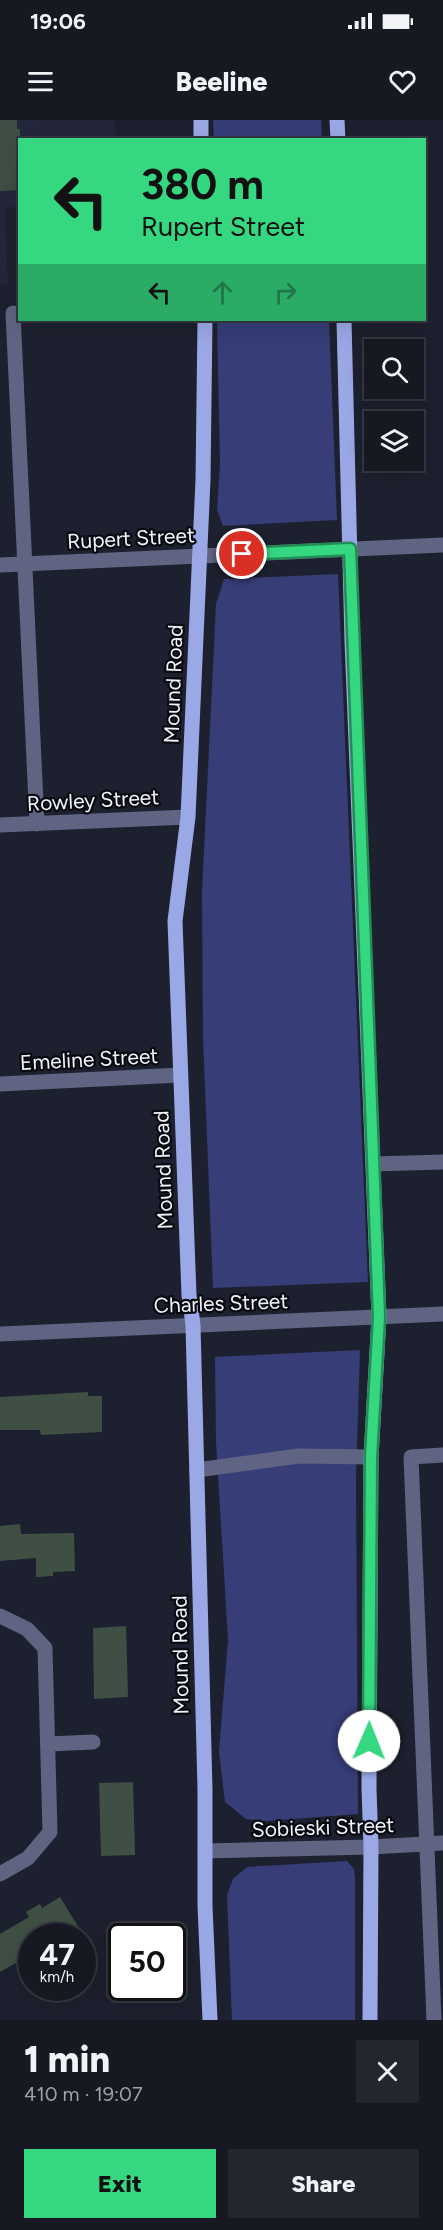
<!DOCTYPE html>
<meta charset="utf-8">
<style>
body{margin:0;font-family:Figtree,sans-serif;background:#23252f;color:#f1f3f6;height:100vh;display:flex;flex-direction:column;font-size:22px;white-space:nowrap}
*{box-sizing:border-box;margin:0}
p{font-size:20px;color:#9ea0a5}
.icon{flex:none;width:33px;height:33px;fill:none;stroke:currentColor;stroke-width:2;stroke-linecap:round;stroke-linejoin:round}
.map{position:relative;height:1900px;overflow:hidden}
.side{display:flex;flex-direction:column;background:#161822;flex:1}
.side>*{flex:none}
.banner{position:absolute;left:18px;top:18px;width:408px;height:183px;border-radius:0px;box-shadow:0 6px 24px #0002,0 0 0 2px #353740;background:#35d881;color:#111;overflow:hidden}
.buttons{position:absolute;left:364px;top:219px;display:grid;gap:12px}
.buttons a{display:grid;place-items:center;width:60px;height:60px;border-radius:0px;background:#161822;box-shadow:0 6px 24px #0002,0 0 0 2px #353740;font-size:30px}
.speed{position:absolute;left:18px;top:1803px;display:flex;gap:12px;font-size:30px;font-weight:700;text-align:center}
.speed>*{display:grid;place-content:center;width:78px;height:78px;border-radius:50%;background:#161822;box-shadow:0 6px 24px #0002,0 0 0 2px #353740;line-height:1}
.speed small{font-size:15px;font-weight:400}
.speed .limit{border:3px solid #111;border-radius:9px;background:#fff;color:#111}
.pin{position:absolute;display:grid;place-items:center;width:51px;height:51px;color:#fff;margin:-26px;border:3px solid #fff;border-radius:50%;box-shadow:0 2px 6px #0007}
.me{position:absolute;width:66px;margin:-33px;rotate:1deg;stroke-linejoin:round;filter:drop-shadow(0 0 4px #0008)}
.turn{display:flex;align-items:center;gap:21px;height:126px;padding:0 24px;font-size:27px}
.turn .icon{width:78px;height:78px;stroke-width:2.5}
.turn b{display:block;font-size:42px;line-height:51px}
.lanes{display:flex;align-items:center;height:57px;padding:0 24px;background:#0003;justify-content:center;gap:30px;direction:ltr}
.lanes .off{opacity:.35}
.round{display:grid;place-items:center;flex:none;width:63px;height:63px;border-radius:0px;background:#23252f}
.overview{display:flex;align-items:center;justify-content:space-between;height:102px;padding:0 24px}
h1{font-size:36px;font-weight:800;line-height:45px}
.button{display:flex;gap:12px;margin-top:auto;padding:12px 24px}
.button a{flex:1;height:69px;border-radius:0px;background:#35d881;color:#111;font-size:24px;font-weight:800;line-height:69px;text-align:center}
.button a+a{background:#23252f;color:#f1f3f6}
.status{display:flex;justify-content:space-between;align-items:center;height:42px;padding:0 30px;background:#161822;direction:ltr}
.status svg{height:16px;fill:currentColor}
header{display:flex;justify-content:space-between;align-items:center;height:78px;padding:0 24px;background:#161822;font-size:27px;font-weight:800}
.map>svg:first-child{display:block}
</style>
<div class="status"><b>19:06</b><svg viewBox="0 0 49 12"><path d="M0 12V9h3v3zM5 12V6h3v6zM10 12V3h3v9zM15 12V0h3v12zM26 1h20v11H26zM47 4h2v5h-2z"/></svg></div>
<header><svg class="icon" aria-label="menu" viewBox="0 0 24 24"><path d="M4 6h16M4 12h16M4 18h16"/></svg>Beeline<svg class="icon" aria-label="heart" viewBox="0 0 24 24"><path d="M12 20l-8-8c-3-5 5-10 8-4 3-6 11-1 8 4z"/></svg></header>
<div class="map">
<svg width="443" height="1900" viewBox="0 0 443 1900">
<rect width="100%" height="100%" fill="#1d202e"/>
<polygon fill="#24273b" points="0,0 115,0 116,19 20,20 19,87 5,88 8,164 0,165"/>
<g fill="#363d77">
<polygon points="213,0 321,0 322,19 214,19"/>
<polygon points="217,200 329,200 337,400 223,406 217,390 220,343"/>
<polygon points="338,454 368,1162 213,1168 203,917 202,772 216,484 224,459"/>
<polygon points="360,1230 356,1360 358,1694 267,1701 246,1699 225,1682 219,1631 228,1520 216,1322 215,1237"/>
<polygon points="347,1741 354,1749 355,1757 355,1900 232,1900 227,1775 233,1759 247,1747"/>
</g>
<g fill="#3f4f44">
<polygon points="0,0 17,0 17,9 20,9 20,70 0,71"/>
<polygon points="88,1272 88,1276 102,1276 102,1312 41,1315 40,1310 0,1310 0,1277"/>
<polygon points="20,1404 21,1414 74,1413 75,1451 53,1452 53,1456 36,1457 36,1438 0,1441 0,1406"/>
<polygon points="126,1506 128,1577 94,1579 93,1508"/>
<polygon points="133,1662 135,1735 101,1736 99,1663"/>
<polygon points="60,1777 84,1816 32,1816 32,1834 0,1852 0,1814 29,1797 26,1792 40,1784 42,1788"/>
</g>
<g fill="none" stroke-linecap="round" stroke-linejoin="round">
<g stroke="#5e6482" stroke-width="15">
<polyline points="13,193 37,704"/>
<polyline points="0,445 443,425"/>
<polyline points="0,705 188,697"/>
<polyline points="0,964 180,955"/>
<polyline points="373,1044 443,1042"/>
<polyline points="0,1214 443,1194"/>
<polyline points="197,1350 299,1336 371,1337"/>
<polyline points="0,1496 27,1509 45,1528 50,1712 28,1738 0,1754"/>
<polyline points="48,1624 93,1622"/>
<polyline points="205,1731 371,1727 443,1723"/>
<polyline points="434,1900 411,1337 443,1335"/>
</g>
<g stroke="#9ba8e6" stroke-width="15">
<polyline points="201,0 201,20"/>
<polyline points="337,0 338,20"/>
<polyline points="205,200 203,360 188,697 175,801 189,1175 193,1205 205,1669 205,1786 210,1900"/>
<polyline points="344,200 352,521 379,1197 371,1337 369,1669 371,1727 370,1900"/>
</g>
</g>
<g fill="none" stroke-linecap="round" stroke-linejoin="round">
<defs>
<polyline id="route" points="242,434 350,429 379,1197 371,1337 369,1621"/>
</defs>
<use href="#route" stroke="#228c54" stroke-width="15"/>
<use href="#route" stroke="#35d881" stroke-width="10"/>
</g>
<g text-anchor="middle" dominant-baseline="central" stroke-width="4.5" stroke-linejoin="round" paint-order="stroke">
<g font-size="21" fill="#f1f3fd" stroke="#090a10">
<text transform="translate(131 418) rotate(-3)">Rupert Street</text>
<text transform="translate(173 564) rotate(-88)">Mound Road</text>
<text transform="translate(93 680) rotate(-3)">Rowley Street</text>
<text transform="translate(89 939) rotate(-3)">Emeline Street</text>
<text transform="translate(163 1050) rotate(-92)">Mound Road</text>
<text transform="translate(221 1183) rotate(-2)">Charles Street</text>
<text transform="translate(180 1535) rotate(-91)">Mound Road</text>
<text transform="translate(323 1707) rotate(-2)">Sobieski Street</text>
</g>
</g>
</svg>
<div class="buttons">
<a><svg class="icon" aria-label="search" viewBox="0 0 24 24"><circle cx="10" cy="10" r="6"/><path d="M15 15l6 6"/></svg></a>
<a><svg class="icon" aria-label="layers" viewBox="0 0 24 24"><path d="M12 4l9 5-9 5-9-5zM3 14l9 5 9-5"/></svg></a>
</div>
<div class="speed"><div>47<small>km/h</small></div><div class="limit">50</div></div>
<div class="pin" style="left:242px;top:434px;background:#d93025"><svg class="icon" aria-label="arrive" viewBox="0 0 24 24"><path d="M6 21V4h12l-3 4 3 4H6"/></svg></div>
<svg class="me" style="left:369px;top:1621px" viewBox="-20 -20 40 40"><circle r="19" fill="#fff"/><path d="M0-13L10 11 0 6-10 11z" fill="#35d881"/></svg>
<div class="banner">
<div class="turn"><svg class="icon" aria-label="left" viewBox="0 0 24 24"><path d="M17 20v-9H6M10 6l-5 5 5 5"/></svg><div><b>380 m</b>Rupert Street</div></div>
<div class="lanes"><svg class="icon" aria-label="left" viewBox="0 0 24 24"><path d="M17 20v-9H6M10 6l-5 5 5 5"/></svg><svg class="icon off" aria-label="ahead" viewBox="0 0 24 24"><path d="M12 20V5M6 11l6-6 6 6"/></svg><svg class="icon off" aria-label="right" viewBox="0 0 24 24"><path d="M7 20v-9h11M14 6l5 5-5 5"/></svg></div>
</div>
</div>
<section class="side">
<div class="overview"><div><h1>1 min</h1><p>410 m · 19:07</p></div><a class="round"><svg class="icon" aria-label="close" viewBox="0 0 24 24"><path d="M6 6l12 12M18 6L6 18"/></svg></a></div>
<div class="button"><a>Exit</a><a>Share</a></div>
</section>
